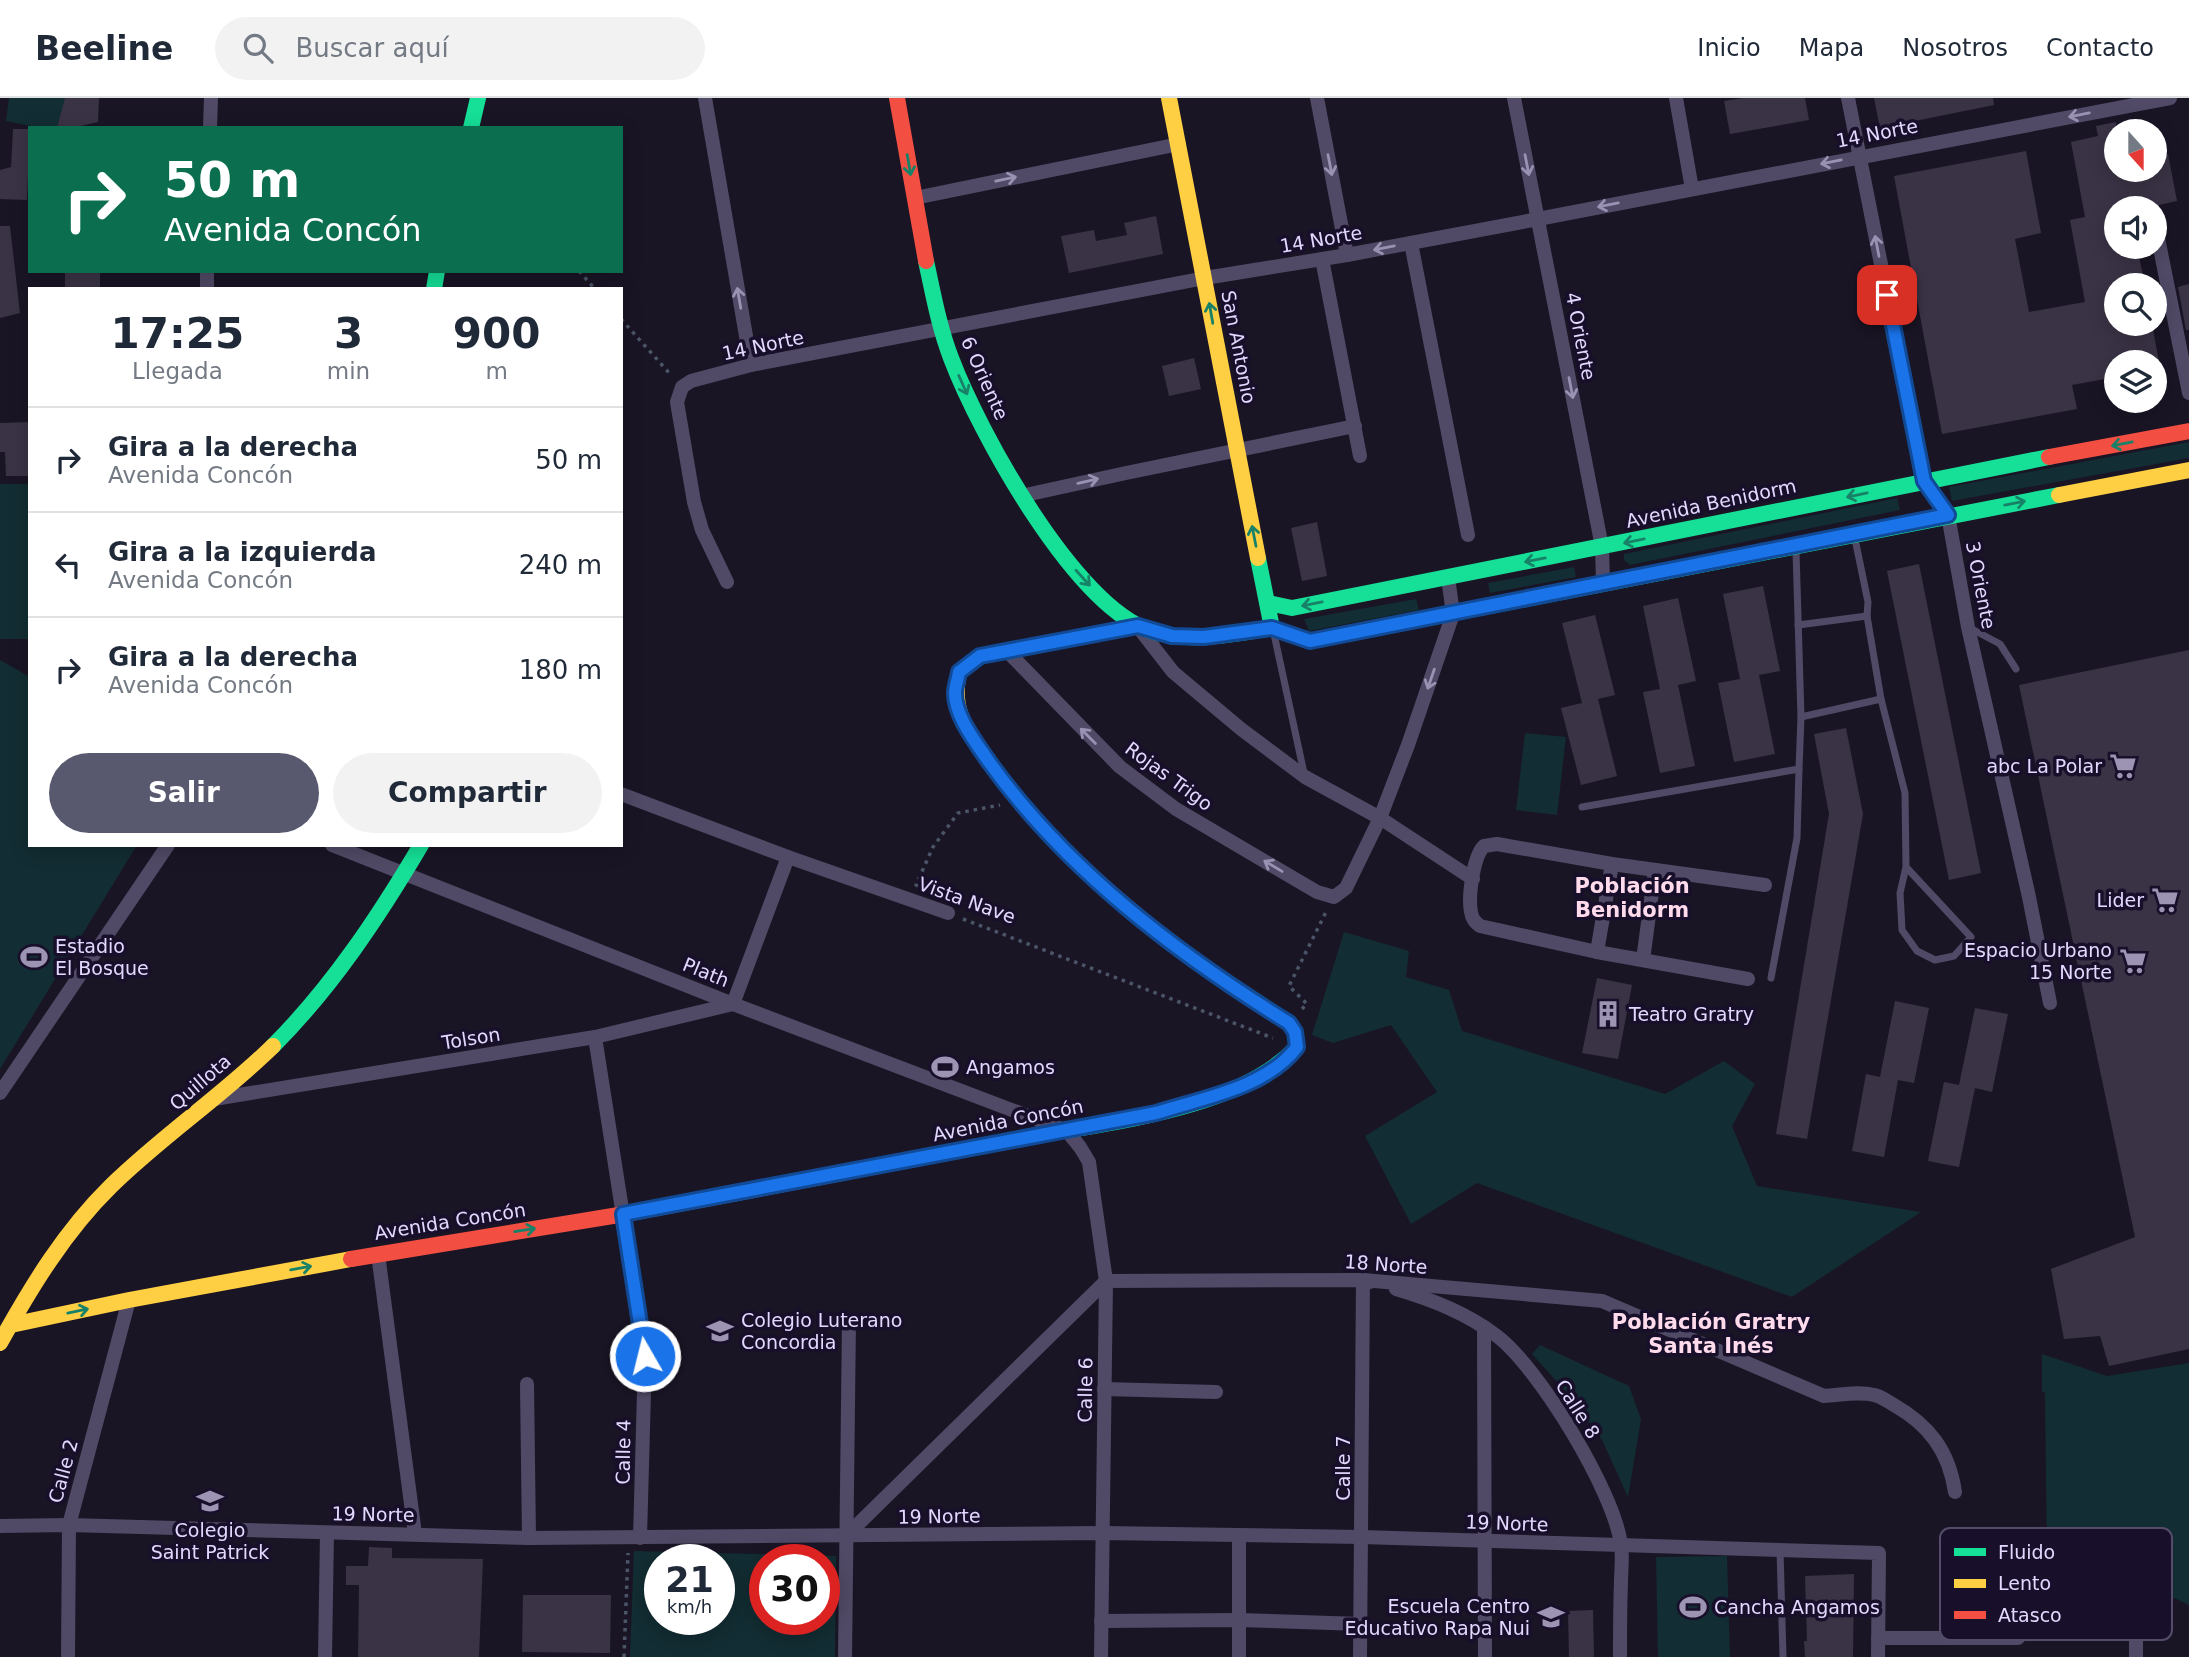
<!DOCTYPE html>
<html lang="es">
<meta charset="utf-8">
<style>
body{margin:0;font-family:"DejaVu Sans",sans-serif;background:#f2f2f3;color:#1f2937;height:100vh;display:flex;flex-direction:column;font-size:26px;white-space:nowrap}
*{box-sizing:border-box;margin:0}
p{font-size:23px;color:#747a83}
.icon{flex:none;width:38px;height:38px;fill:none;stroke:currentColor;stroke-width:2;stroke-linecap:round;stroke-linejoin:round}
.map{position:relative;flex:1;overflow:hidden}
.drawer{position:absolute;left:28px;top:189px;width:595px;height:560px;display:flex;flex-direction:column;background:#fff;border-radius:0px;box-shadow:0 4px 18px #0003}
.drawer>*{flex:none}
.hud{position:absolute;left:28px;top:28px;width:595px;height:147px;border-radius:0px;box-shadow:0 4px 18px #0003;background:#0b6e4f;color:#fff;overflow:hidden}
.needle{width:46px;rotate:159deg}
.buttons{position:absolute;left:2104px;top:21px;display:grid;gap:14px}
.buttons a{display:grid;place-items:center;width:63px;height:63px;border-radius:50%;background:#fff;box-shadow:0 4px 18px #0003;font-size:35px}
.speed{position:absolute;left:644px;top:1446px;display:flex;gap:14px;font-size:35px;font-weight:700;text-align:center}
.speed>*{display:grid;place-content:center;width:91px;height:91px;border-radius:50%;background:#fff;box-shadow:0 4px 18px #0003;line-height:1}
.speed small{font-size:18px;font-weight:400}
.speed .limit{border:10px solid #d22;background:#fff;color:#111}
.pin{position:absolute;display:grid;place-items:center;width:60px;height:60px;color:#fff;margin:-30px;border-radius:14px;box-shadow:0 4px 10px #0006}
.me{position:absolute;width:77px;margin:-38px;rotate:352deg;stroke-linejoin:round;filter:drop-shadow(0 0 5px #0008)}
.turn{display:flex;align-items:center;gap:24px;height:147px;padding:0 21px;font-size:32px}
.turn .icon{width:91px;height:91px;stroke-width:2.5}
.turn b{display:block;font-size:49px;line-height:60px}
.eta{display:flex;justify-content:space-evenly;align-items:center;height:119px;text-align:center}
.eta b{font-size:42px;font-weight:700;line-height:49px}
.cta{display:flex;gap:14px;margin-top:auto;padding:14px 21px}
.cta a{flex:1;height:80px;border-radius:42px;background:#58596f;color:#fff;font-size:28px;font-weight:700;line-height:80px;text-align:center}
.cta a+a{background:#f2f2f3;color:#1f2937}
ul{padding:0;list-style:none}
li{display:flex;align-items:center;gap:21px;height:105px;padding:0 21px;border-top:2px solid #e0e1e3}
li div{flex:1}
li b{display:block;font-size:26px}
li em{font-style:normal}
header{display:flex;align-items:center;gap:42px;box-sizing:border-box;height:98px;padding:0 35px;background:#fff;border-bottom:2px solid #e0e1e3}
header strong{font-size:33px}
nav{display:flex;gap:38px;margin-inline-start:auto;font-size:24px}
.search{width:490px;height:63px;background:#f2f2f3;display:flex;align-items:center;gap:18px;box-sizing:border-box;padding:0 24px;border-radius:38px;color:#747a83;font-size:26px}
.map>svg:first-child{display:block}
</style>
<header>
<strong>Beeline</strong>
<div class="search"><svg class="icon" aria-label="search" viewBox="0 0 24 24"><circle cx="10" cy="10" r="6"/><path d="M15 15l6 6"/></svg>Buscar aquí</div>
<nav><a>Inicio</a><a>Mapa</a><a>Nosotros</a><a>Contacto</a></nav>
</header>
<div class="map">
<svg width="2189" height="1559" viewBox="0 0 2189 1559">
<rect width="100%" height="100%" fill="#1a1525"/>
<g fill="#122d33" fill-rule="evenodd">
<polygon points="9,0 66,0 57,30 41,30 6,23"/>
<polygon points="2189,344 2189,360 1952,403 1949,389"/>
<rect x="0" y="386" width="30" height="155"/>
<polygon points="1897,400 1900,412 1630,467 1624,462 1624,456"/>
<polygon points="1574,469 1576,479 1490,495 1488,485"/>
<polygon points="1416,501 1419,512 1309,533 1304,521"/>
<polygon points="0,562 30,579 30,747 137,747 0,971"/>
<polygon points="1525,635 1566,639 1557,717 1516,712"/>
<polygon points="1344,834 1409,853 1406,879 1449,892 1462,933 1665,996 1724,963 1755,986 1732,1028 1757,1088 1921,1114 1792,1199 1477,1085 1411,1126 1365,1038 1437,994 1391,927 1333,945 1312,937"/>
<polygon points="1540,1247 1629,1288 1641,1321 1628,1399 1602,1342 1570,1298 1532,1256"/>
<polygon points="2042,1256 2107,1278 2189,1265 2189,1507 2155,1491 2047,1459 2045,1295 2042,1293"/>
<path d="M634,1453L836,1458L835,1559H630ZM719,1461V1521H660V1461ZM824,1461V1521H765V1461Z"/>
<polygon points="1727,1458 1730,1559 1658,1559 1656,1459"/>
</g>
<g fill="#3a3346">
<polygon points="65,0 99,0 98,24 72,30 57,30"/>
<polygon points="1743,0 1805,0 1809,22 1730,36 1724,3"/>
<polygon points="1874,0 1993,0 1994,7 1880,30"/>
<polygon points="2116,24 2116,72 2154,72 2154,59 2168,56 2177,103 2150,109 2149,103 2116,110 2116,149 2137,149 2145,187 2116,187 2116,226 2152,226 2159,264 2116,264 2116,279 2072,287 2077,311 1942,336 1894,78 2026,53 2041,135 2015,141 2029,214 2085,204 2070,122 2085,119 2071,44 2098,38 2096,28"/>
<polygon points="13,31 30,31 30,79 28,79 27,102 0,101 0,72 11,69"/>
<polygon points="1156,118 1163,156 1069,175 1061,138 1094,132 1096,143 1127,137 1124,125"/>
<polygon points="0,128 10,128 20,215 0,220"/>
<rect x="65" y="173" width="35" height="18"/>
<polygon points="2189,186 2189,232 2186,232 2178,189"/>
<polygon points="1194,260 1201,291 1169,298 1162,268"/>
<polygon points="30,324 30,378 6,378 5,354 0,354 0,325"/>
<polygon points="1317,424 1327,478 1302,483 1291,430"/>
<polygon points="1919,466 1981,775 1949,782 1887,473"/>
<polygon points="1763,488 1780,573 1759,577 1775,656 1734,664 1718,585 1740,581 1723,496"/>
<polygon points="1678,500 1696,583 1678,587 1695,668 1660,675 1643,594 1660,591 1643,508"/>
<polygon points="1595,517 1615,597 1598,601 1617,678 1581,687 1561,610 1582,605 1562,525"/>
<polygon points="2189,552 2189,1251 2109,1268 2100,1238 2064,1241 2051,1171 2135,1139 2019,587"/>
<polygon points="1846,630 1863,716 1807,1041 1776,1036 1829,716 1814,636"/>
<polygon points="1597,880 1632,887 1618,961 1582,955"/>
<polygon points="1895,903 1929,910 1914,985 1898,982 1884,1059 1852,1053 1866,976 1880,979"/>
<polygon points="1975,910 2008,916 1992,994 1975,990 1959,1069 1928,1063 1944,984 1959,987"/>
<polygon points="369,1449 392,1450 392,1460 483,1461 479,1559 358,1559 359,1487 346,1487 346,1468 368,1468"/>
<polygon points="1854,1476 1853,1559 1805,1559 1804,1543 1807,1543 1805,1478"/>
<polygon points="523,1497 611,1497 610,1555 522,1554"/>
<polygon points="1593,1512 1594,1559 1569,1559 1568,1513"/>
</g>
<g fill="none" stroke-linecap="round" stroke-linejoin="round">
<g stroke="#4a5567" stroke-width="3.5" stroke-dasharray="3.5 5" stroke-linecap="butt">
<polyline points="579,173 595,191"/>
<polyline points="621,221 671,277"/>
<polyline points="918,788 916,787 933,749 958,715 1000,707"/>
<polyline points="963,821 1273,940"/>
<polyline points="1302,911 1307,906 1289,888 1326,814"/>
<polyline points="624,1559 628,1455"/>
</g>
<g stroke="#504a66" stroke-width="7">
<polyline points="1855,441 1868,504 1867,518 1881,601 1905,695 1906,769 1900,795 1902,832 1917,853 1935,862 1954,858 1971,839 1906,769"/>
<polyline points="1798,527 1867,518"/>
<polyline points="1968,529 2000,546 2016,571"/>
<polyline points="1274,536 1304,675"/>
<polyline points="1801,619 1881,601"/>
<polyline points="1582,709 1799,671 1801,619 1796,453"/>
<polyline points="1771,880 1797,740 1799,671"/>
<polyline points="1780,1452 1783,1559"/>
</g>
<g stroke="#504a66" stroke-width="14">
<polyline points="705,0 751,267"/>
<polyline points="1317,0 1347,157"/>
<polyline points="1514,0 1602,449 1603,485"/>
<polyline points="1676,0 1692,91"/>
<polyline points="1848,0 1924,383 1948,417 1968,529 2029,799 2050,905"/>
<polyline points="210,30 211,0"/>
<polyline points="915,100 1179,46"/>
<polyline points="2155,125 2189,295"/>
<polyline points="1411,145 1468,437"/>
<polyline points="1322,161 1360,358"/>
<polyline points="207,191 207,173"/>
<polyline points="1021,398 1126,375 1355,328"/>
<polyline points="727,484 702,432 694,404 677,304 682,289 691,283 751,267 1205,180 1347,157 1538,121 2170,0"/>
<polyline points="1138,529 1173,574 1241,631 1305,679 1380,720 1473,781"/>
<polyline points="1007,553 1120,669 1176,711 1317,794 1334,799 1346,790 1380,720 1408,647 1453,516 1448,479"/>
<polyline points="621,696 788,759 948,815"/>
<polyline points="332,747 733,906 1067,1033 1080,1049 1089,1064 1106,1183 1101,1559"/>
<polyline points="1597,854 1612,766"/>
<polyline points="1643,862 1655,772"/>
<path d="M1748,881L1597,854L1480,828C1475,824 1472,821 1471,814C1468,799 1473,759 1484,748L1497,746L1612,766L1765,787"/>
<polyline points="595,939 645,1258 640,1440"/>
<polyline points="0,995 168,747"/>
<polyline points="214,1001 595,939 733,906 788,759"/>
<polyline points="378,1156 415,1436"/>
<path d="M1396,1191C1433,1202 1466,1215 1497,1238C1539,1270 1615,1395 1621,1447C1623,1459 1621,1472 1621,1484C1620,1509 1620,1534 1620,1559"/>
<polyline points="1484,1229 1485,1559"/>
<polyline points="527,1286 529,1440"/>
<polyline points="1104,1291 1216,1294"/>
<polyline points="0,1428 69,1427 529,1440 1103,1435 1361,1439 1879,1455 1878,1559"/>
<polyline points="1239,1437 1239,1559"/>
<path d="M846,1438L1106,1183L1363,1182L1602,1203L1824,1298C1840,1297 1859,1293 1874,1297C1881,1298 1888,1304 1894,1307C1929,1327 1949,1353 1955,1394"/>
<polyline points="1101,1523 1239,1522 1361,1526"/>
<polyline points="1878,1540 2018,1540"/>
<polyline points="68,1559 69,1427 129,1202"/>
<polyline points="325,1559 327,1435"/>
<polyline points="845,1559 849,1222"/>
<polyline points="1360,1559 1363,1182 1370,1184"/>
<polyline points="2136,1559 2136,1518"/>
</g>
<g stroke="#16e098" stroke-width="16">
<polyline points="471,30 478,0"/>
<path d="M926,163C933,195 939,229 951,260C979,334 1074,508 1151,533C1189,546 1233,536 1272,530L1258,460"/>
<polyline points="434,191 437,173"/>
<polyline points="1268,505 1292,510 2049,359"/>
<polyline points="1272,530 1310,543 2059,397"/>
<path d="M273,948C332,889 379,818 421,747"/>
<path d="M842,1075C906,1062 970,1050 1035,1038C1115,1023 1239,1011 1297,949L1295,934L1289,925L1205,870L1161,837"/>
</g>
<g stroke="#ffcf43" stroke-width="16">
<polyline points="1169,0 1258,460"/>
<polyline points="2059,397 2189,372"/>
<path d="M984,656C964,628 951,610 959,574L980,558L1138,528"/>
<polyline points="631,1115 842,1075"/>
<polyline points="11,1227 129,1202 351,1161"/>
<path d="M0,1245C31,1189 65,1133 111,1088C162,1038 222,998 273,948"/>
</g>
<g stroke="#f24e42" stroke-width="16">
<polyline points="897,0 926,163"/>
<polyline points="2049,359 2189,333"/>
<path d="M984,656C1032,727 1095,784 1161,837"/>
<polyline points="351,1161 631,1115"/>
</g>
</g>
<defs><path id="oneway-shaft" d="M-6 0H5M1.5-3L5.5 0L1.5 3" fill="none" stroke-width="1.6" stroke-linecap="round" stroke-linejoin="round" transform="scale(1.75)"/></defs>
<g stroke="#9a92b2">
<use href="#oneway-shaft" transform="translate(2079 17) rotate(169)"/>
<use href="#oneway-shaft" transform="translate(1831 64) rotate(169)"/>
<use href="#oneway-shaft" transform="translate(1330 67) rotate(79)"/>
<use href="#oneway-shaft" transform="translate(1527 67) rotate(79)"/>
<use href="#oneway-shaft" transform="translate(1006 81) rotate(-12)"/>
<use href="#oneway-shaft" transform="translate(1608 107) rotate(169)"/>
<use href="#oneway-shaft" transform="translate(1877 148) rotate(-101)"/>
<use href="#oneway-shaft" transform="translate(1384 150) rotate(169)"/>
<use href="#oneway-shaft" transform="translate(739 200) rotate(-100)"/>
<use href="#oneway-shaft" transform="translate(1571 290) rotate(79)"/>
<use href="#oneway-shaft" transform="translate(1088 383) rotate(-13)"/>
<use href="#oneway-shaft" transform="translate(1431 581) rotate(109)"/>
<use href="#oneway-shaft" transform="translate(1088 638) rotate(-135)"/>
<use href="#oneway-shaft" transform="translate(1273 768) rotate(-149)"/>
</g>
<g stroke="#178267">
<use href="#oneway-shaft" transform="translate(909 67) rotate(80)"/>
<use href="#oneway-shaft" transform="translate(1211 215) rotate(-100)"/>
<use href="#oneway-shaft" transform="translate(963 287) rotate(66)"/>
<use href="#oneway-shaft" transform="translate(2122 346) rotate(169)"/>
<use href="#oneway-shaft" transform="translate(1857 397) rotate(168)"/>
<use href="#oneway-shaft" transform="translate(2015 405) rotate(-11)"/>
<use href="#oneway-shaft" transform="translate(1254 438) rotate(-101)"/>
<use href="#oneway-shaft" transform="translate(1634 443) rotate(168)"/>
<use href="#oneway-shaft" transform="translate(1535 462) rotate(169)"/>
<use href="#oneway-shaft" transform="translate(1083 480) rotate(48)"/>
<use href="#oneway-shaft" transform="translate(1312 506) rotate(169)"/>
<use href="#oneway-shaft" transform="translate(525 1132) rotate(-9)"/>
<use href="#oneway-shaft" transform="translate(301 1170) rotate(-10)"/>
<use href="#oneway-shaft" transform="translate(78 1213) rotate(-12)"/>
</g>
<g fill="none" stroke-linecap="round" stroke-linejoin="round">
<defs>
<path id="route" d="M645,1258L623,1116L1156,1015C1203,1000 1266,990 1297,949L1295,934L1289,925C1176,855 1065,771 987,661C975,643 955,618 955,595C955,589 958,581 959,574L980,558L1138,528L1172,538L1204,539L1272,530L1310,543L1948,417L1924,383L1887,197"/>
</defs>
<use href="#route" stroke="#114b97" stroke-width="18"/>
<use href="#route" stroke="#1a73e8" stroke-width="12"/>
</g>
<defs>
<symbol id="supermarket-bare" viewBox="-9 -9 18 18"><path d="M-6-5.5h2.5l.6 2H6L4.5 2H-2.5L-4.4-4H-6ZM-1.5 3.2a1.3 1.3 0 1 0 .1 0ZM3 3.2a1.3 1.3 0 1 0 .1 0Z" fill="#9d94b3" stroke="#180f2b" stroke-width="2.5" paint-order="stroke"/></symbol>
<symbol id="stadium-bare" viewBox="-9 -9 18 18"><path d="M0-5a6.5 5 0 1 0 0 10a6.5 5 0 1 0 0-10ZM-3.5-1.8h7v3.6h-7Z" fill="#9d94b3" stroke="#180f2b" stroke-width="2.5" paint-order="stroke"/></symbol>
<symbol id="building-bare" viewBox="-9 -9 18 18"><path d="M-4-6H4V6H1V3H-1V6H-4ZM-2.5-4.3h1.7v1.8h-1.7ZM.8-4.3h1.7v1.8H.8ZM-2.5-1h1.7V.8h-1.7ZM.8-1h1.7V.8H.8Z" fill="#9d94b3" stroke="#180f2b" stroke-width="2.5" paint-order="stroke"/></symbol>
<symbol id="school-bare" viewBox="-9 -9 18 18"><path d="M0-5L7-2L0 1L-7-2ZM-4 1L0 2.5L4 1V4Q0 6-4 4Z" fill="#9d94b3" stroke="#180f2b" stroke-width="2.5" paint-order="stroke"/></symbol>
</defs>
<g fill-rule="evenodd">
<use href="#supermarket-bare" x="2104" y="649" width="38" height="38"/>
<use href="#supermarket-bare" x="2146" y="783" width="38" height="38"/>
<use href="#stadium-bare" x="15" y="840" width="38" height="38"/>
<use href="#supermarket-bare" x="2114" y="844" width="38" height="38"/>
<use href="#building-bare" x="1589" y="897" width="38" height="38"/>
<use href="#stadium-bare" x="926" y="950" width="38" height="38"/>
<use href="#school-bare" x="701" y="1214" width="38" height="38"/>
<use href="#school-bare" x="191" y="1384" width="38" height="38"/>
<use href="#stadium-bare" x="1674" y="1490" width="38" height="38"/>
<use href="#school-bare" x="1532" y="1500" width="38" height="38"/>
</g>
<g text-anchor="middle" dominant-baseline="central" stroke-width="7" stroke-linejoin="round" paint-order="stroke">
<g font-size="19" fill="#e3d9ff" stroke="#180f2b">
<text transform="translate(1877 35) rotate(-11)">14 Norte</text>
<text transform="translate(1321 141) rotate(-10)">14 Norte</text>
<text transform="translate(1581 238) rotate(79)">4 Oriente</text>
<text transform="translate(763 247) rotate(-12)">14 Norte</text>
<text transform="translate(1239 249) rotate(79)">San Antonio</text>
<text transform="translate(985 280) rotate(66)">6 Oriente</text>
<text transform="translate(1711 405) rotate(-12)">Avenida Benidorm</text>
<text transform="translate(1981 487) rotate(79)">3 Oriente</text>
<text transform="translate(1169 678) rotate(36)">Rojas Trigo</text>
<text transform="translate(967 802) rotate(20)">Vista Nave</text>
<text transform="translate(706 874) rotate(22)">Plath</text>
<text transform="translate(471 940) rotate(-9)">Tolson</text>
<text transform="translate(200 984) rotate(-41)">Quillota</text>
<text transform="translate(1008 1022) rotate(-11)">Avenida Concón</text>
<text transform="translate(450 1123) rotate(-9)">Avenida Concón</text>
<text transform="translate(1386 1166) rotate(4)">18 Norte</text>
<text transform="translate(1085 1292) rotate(-89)">Calle 6</text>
<text transform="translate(1578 1311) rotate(58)">Calle 8</text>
<text transform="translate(623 1354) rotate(-89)">Calle 4</text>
<text transform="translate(1343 1370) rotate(-90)">Calle 7</text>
<text transform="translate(63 1373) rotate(-75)">Calle 2</text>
<text transform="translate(373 1416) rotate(1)">19 Norte</text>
<text transform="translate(939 1418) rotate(-1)">19 Norte</text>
<text transform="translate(1507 1425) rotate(2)">19 Norte</text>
</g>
<g font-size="19" fill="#e3d9ff" stroke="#180f2b" text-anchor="start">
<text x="2102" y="668" text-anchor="end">abc La Polar</text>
<text x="2144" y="802" text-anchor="end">Lider</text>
<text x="55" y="848">Estadio<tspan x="55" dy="22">El Bosque</tspan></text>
<text x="2112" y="852" text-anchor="end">Espacio Urbano<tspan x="2112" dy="22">15 Norte</tspan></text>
<text x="1629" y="916">Teatro Gratry</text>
<text x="966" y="969">Angamos</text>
<text x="741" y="1222">Colegio Luterano<tspan x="741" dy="22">Concordia</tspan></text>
<text x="210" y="1432" text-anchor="middle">Colegio<tspan x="210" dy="22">Saint Patrick</tspan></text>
<text x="1530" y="1508" text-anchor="end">Escuela Centro<tspan x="1530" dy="22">Educativo Rapa Nui</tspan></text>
<text x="1714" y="1509">Cancha Angamos</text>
</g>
<g font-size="21" font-weight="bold" fill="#ffdbec" stroke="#180f2b">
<text x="1632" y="788">Población<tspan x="1632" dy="24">Benidorm</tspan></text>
<text x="1711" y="1224">Población Gratry<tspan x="1711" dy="24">Santa Inés</tspan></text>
</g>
</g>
<rect x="1940" y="1430" width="232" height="112" rx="10" fill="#180f2b" stroke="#554c6b" stroke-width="2"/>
<rect x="1954" y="1450" width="32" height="8" fill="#16e098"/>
<rect x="1954" y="1481" width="32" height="9" fill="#ffcf43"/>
<rect x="1954" y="1513" width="32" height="8" fill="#f24e42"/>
<g font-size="19" fill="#e3d9ff">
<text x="1998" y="1461">Fluido</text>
<text x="1998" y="1492">Lento</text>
<text x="1998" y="1524">Atasco</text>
</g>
</svg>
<div class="buttons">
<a><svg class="needle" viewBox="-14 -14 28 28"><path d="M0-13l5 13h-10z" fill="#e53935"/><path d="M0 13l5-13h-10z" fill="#747a83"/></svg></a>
<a><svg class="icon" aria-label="sound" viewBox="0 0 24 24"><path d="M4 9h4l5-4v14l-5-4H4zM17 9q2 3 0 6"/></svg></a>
<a><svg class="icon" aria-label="search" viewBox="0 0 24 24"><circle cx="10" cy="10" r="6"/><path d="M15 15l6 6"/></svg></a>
<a><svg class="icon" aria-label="layers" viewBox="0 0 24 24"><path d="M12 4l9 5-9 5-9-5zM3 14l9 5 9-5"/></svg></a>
</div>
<div class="speed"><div>21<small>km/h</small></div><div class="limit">30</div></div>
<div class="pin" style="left:1887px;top:197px;background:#d93025"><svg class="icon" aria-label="arrive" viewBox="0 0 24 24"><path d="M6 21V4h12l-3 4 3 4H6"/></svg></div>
<svg class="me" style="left:645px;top:1258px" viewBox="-20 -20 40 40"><circle r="17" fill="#1a73e8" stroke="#fff" stroke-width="3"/><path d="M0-11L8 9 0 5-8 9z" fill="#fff"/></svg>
<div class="hud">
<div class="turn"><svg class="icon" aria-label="right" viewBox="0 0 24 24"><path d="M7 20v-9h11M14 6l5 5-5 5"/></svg><div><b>50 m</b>Avenida Concón</div></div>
</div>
<section class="drawer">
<div class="eta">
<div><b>17:25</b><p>Llegada</p></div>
<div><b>3</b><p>min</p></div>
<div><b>900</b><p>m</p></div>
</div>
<ul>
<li><svg class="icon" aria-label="right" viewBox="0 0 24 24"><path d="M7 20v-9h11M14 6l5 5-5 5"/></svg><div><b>Gira a la derecha</b><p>Avenida Concón</p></div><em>50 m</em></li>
<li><svg class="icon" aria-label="left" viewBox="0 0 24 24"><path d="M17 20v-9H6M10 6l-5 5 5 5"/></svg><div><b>Gira a la izquierda</b><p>Avenida Concón</p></div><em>240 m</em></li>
<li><svg class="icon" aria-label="right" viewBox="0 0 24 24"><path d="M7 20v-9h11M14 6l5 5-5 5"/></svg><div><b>Gira a la derecha</b><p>Avenida Concón</p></div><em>180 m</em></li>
</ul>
<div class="cta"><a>Salir</a><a>Compartir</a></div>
</section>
</div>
